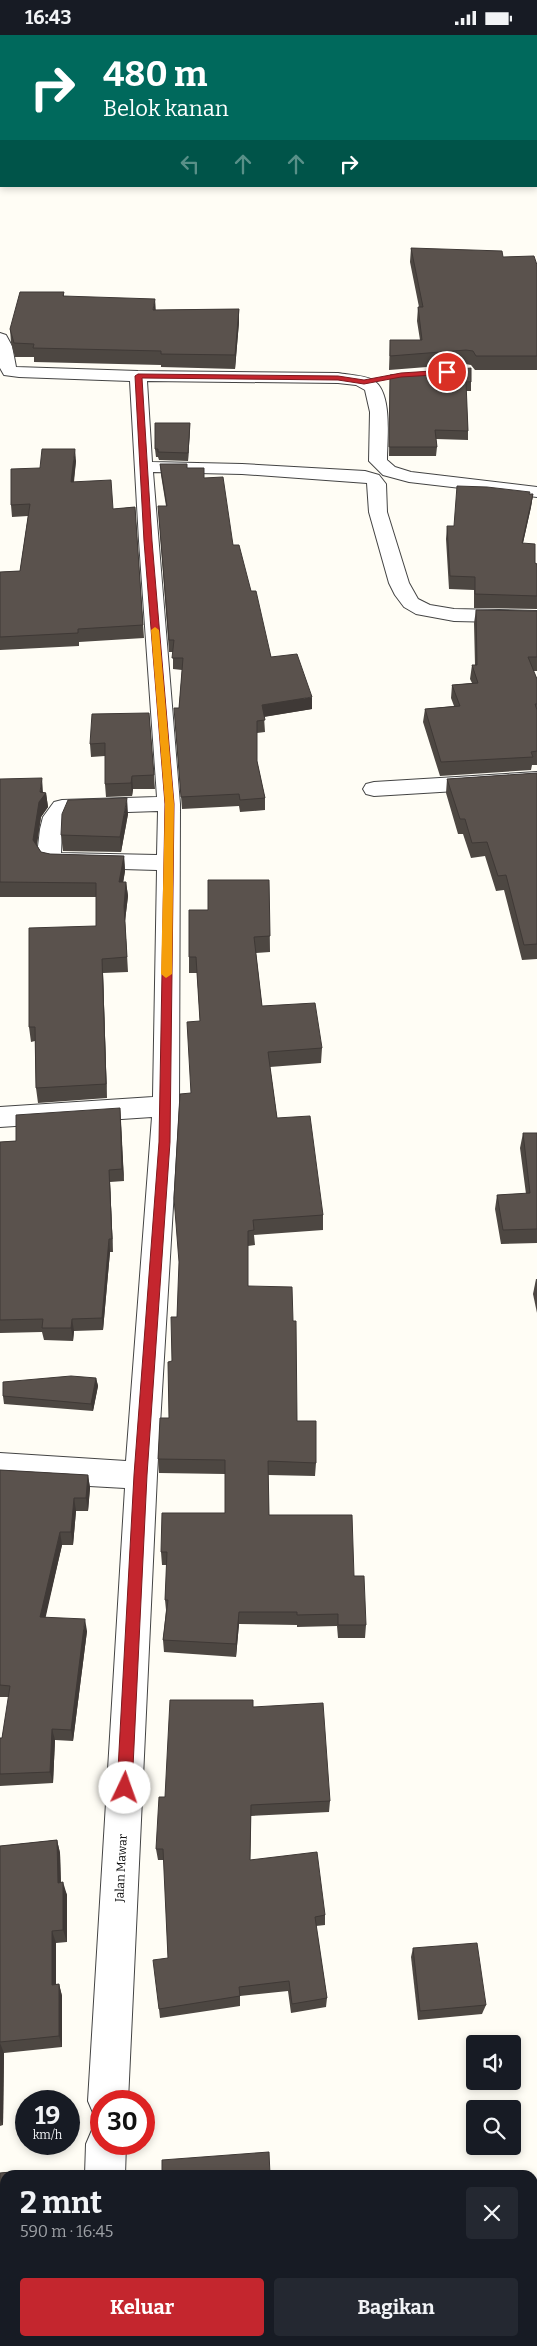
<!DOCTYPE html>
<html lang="id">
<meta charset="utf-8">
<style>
body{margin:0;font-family:Bitter,serif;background:#242831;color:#f1f3f6;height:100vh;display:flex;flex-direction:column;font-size:19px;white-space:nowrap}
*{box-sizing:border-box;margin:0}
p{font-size:16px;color:#9ea1a6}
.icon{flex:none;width:28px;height:28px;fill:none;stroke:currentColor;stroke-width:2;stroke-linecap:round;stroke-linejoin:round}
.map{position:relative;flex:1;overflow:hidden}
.side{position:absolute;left:0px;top:2135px;width:538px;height:176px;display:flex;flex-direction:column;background:#171b24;border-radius:15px 15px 0 0;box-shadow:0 2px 8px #0003}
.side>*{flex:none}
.top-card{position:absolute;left:0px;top:0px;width:538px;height:152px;box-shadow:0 2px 8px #0003;background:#00695c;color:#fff;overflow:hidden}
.tools{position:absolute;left:466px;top:2000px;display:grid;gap:10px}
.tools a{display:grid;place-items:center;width:55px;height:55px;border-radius:5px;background:#171b24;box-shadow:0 2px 8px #0003;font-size:25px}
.speed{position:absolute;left:15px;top:2055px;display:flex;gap:10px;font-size:25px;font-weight:700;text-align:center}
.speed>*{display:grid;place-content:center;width:65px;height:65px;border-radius:50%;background:#171b24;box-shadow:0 2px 8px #0003;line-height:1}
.speed small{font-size:12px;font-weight:400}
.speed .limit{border:8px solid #d22;background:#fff;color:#111}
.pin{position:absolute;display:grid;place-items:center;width:42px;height:42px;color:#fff;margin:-21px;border:2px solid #fff;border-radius:50%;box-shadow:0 1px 5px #0007}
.me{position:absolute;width:55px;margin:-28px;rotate:3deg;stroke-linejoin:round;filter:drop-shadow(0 0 4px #0008)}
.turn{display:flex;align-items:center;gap:18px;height:105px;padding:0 20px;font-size:22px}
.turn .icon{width:65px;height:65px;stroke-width:2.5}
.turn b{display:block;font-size:35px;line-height:42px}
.lanes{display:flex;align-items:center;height:48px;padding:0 20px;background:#0003;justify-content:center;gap:25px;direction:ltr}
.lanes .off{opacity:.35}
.round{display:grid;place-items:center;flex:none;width:52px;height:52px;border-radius:5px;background:#242831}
.overview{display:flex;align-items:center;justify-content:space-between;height:85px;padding:0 20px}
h1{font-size:30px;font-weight:700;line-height:38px}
.primary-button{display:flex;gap:10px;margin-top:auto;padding:10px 20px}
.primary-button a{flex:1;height:58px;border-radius:5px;background:#c4262e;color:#fff;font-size:20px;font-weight:700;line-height:58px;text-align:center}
.primary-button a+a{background:#242831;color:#f1f3f6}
.status{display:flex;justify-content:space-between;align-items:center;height:35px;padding:0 25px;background:#171b24;direction:ltr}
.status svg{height:14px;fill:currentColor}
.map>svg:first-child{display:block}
</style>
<div class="status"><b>16:43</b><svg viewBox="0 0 49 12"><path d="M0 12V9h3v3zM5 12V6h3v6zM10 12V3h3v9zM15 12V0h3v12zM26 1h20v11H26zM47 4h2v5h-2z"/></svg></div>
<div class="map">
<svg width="537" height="2311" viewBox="0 0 537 2311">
<rect width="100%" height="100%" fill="#fffdf5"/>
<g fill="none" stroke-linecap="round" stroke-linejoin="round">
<defs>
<g id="minor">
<path d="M0,298L6,300L12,311L16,332L138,336L338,338C349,340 363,340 373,345C393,357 387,404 387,425L395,432L411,437L537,452V462L409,447L383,440L369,426L370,377L365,355L356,350L338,348L147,346L152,427L242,429L365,436L379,440L386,449L387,477L409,548L418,564L430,570L454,574L537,576V588L454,586L416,579L404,572L395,560L389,548L369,477L367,448L242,439L153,437L180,769L179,1071L157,1440L128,2066H101V2083L94,2080L88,2066L125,1453L0,1446V1418L126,1426L152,1082L0,1092V1072L153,1062L157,835L52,832L44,830L37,820L40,794L43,782L54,767L62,765L157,762L139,506L130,346L19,342L4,340L0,333ZM158,776L157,820L61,818L62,794L68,779Z"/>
<polygon points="537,737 537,751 374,761 366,759 363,754 366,749 374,747"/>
<polygon points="101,2091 101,2109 126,2109 125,2140 85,2140 86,2109 92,2095"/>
<rect x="75" y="2306" width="42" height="5"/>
</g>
</defs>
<use href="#minor" stroke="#444" stroke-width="2"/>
<use href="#minor" fill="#fff" fill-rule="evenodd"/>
</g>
<g fill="#4d4742">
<polygon points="411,213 503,222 537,230 537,335 475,335 471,330 465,329 389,335 390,305 420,305 417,286 418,272 419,272 410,227"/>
<polygon points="64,257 64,261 156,275 239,274 239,287 235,334 161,332 161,330 34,327 34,322 15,322 11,308 10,294"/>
<polygon points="471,347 471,356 466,356 468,396 468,405 436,404 437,412 436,421 389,421 390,349"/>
<polygon points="190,388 188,426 159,425 158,422 156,422 155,414"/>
<polygon points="76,426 74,447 113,474 135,472 144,603 79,607 79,611 0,615 0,537 20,536 28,481 12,482 11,470 40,433"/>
<polygon points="160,429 187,433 204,443 233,510 251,556 271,622 312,674 264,682 265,697 257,698 257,726 265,763 265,775 240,777 239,771 182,774 175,685 179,673 182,635 173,634 173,617 169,617 159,483 166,471 161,440"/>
<polygon points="529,459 533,459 531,472 523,508 535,528 537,529 537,574 474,573 474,555 449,554 446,504 447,491 454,491"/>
<polygon points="476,575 537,576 537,636 533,636 537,644 537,730 532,730 531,735 440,741 423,687 425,674 454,671 451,663 452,650 472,648 470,644 472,630 475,630 474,588"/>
<polygon points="149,678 155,754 133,754 132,761 106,762 105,749 105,721 91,722 90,709"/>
<polygon points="537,738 537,924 522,925 504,855 496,856 485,821 471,823 463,799 458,799 446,758 447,744"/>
<polygon points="0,744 43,757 46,758 48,772 41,782 37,810 41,817 50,819 124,821 125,836 123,847 126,847 128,861 125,886 128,937 103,938 107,1063 38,1068 36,1053 35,1006 31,1007 29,992 96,891 96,862 0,862"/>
<polygon points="128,779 121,817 63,816 61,800"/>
<polygon points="269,845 270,917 256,918 262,971 322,1013 321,1028 270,1032 277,1083 323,1180 323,1195 254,1200 255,1210 248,1211 248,1251 293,1286 297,1386 316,1428 315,1441 268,1440 269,1480 354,1541 366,1590 365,1603 338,1603 337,1591 297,1592 297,1590 239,1589 236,1622 164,1617 163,1605 166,1575 165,1565 167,1530 162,1530 161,1517 225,1478 225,1439 159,1438 158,1424 169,1383 172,1326 177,1282 191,1058 200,986 197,938 189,938 189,922 208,875"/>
<polygon points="120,1073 124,1146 110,1147 113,1217 110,1217 103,1295 74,1296 73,1306 44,1305 42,1297 0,1298 0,1107 16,1106"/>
<polygon points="523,1098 537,1098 537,1208 501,1209 495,1174 497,1160 526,1159 520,1113"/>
<polygon points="536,1244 537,1244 537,1278 533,1259"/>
<polygon points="96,1343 98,1351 93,1376 4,1369 3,1361"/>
<polygon points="0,1435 88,1440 90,1453 88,1476 76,1476 73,1510 62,1510 45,1582 87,1596 73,1706 55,1705 53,1748 0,1751 0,1703 2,1703 9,1662 0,1662"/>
<polygon points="254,1672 330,1766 329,1777 251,1781 250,1825 325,1880 325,1890 316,1891 327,1963 326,1972 291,1978 288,1956 240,1961 240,1971 160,1983 159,1974 168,1923 164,1825 158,1825 156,1814 165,1762"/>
<polygon points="57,1805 60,1818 61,1847 67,1860 67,1907 56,1908 56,1949 59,1949 62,1961 62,2012 4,2018 3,2090 0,2091 0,1811"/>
<polygon points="413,1913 486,1970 482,1979 418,1985 411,1922"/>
<polygon points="11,2137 13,2140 5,2140 5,2292 0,2292 0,2138"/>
</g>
<g fill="#3f3936">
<polygon points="155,264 156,278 153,275"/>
<polygon points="239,274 239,287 235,334 235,320"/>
<polygon points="190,388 190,396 188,426 188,418"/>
<polygon points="75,414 76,426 72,459 71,447"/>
<polygon points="533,459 531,472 520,521 522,508"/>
<polygon points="312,662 312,674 262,682 262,670"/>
<polygon points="132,741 133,754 132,761 131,748"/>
<polygon points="42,743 43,758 46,758 48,772 41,782 35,820 33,805 40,757"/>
<polygon points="127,763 128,779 121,817 120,802"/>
<polygon points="124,821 125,836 121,861 119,847"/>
<polygon points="126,847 128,861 125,886 128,937 124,871"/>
<polygon points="102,924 103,938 107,1063 106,1049"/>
<polygon points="120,1073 121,1086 124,1146 122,1134"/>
<polygon points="109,1135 110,1147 113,1217 112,1204"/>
<polygon points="109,1204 110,1217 103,1295 102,1283"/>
<polygon points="72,1284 74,1296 73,1306 71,1293"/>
<polygon points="96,1343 98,1351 93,1376 91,1369"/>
<polygon points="88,1440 90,1453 88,1476 86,1463"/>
<polygon points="74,1463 76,1476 73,1510 71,1497"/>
<polygon points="60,1497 62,1510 43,1594 40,1582"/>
<polygon points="239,1577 239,1589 236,1622 236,1609"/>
<polygon points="85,1584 87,1596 73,1706 71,1695"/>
<polygon points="52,1694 55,1705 53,1748 50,1737"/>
<polygon points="57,1805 60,1818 61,1860 58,1848"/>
<polygon points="63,1847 67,1860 67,1907 63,1895"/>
<polygon points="52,1896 56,1908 56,1961 52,1950"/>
<polygon points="59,1949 62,1961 62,2012 59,2001"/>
<polygon points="0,2008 4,2018 3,2090 0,2084"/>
</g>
<g fill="#5a524d" stroke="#3f3936">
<polygon points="411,213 502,216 503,222 534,221 537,230 537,321 476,321 473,316 466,315 390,321 390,305 422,305 418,272 423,272"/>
<polygon points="20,257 64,257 63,261 155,264 153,275 239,274 235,320 161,319 161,316 33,313 34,309 14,308 10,294"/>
<polygon points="471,333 471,347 466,347 468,396 435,395 437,412 389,412 390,340"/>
<polygon points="155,388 190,388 188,418 158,417 158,414 155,414"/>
<polygon points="42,414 75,414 71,447 111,445 113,474 135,472 143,590 78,594 78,598 0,602 0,537 20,536 30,469 11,470 11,434 40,433"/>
<polygon points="160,429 187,429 187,433 204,433 204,443 223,442 233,510 239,510 251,556 256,556 271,622 297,619 312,662 262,670 265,685 257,686 257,726 265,763 240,765 239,759 181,762 174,673 179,673 183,623 172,623 174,605 169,605 158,471 167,471"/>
<polygon points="457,451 487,452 530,457 529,459 533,459 522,508 535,509 535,528 537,529 537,561 475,559 475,542 450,541 447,491 454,491"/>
<polygon points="476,575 537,576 537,622 528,622 537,644 537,669 535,669 537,675 537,716 531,717 533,722 441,727 425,674 460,671 452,650 478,648 472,630 477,630"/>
<polygon points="149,678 154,740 132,741 131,748 105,749 105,708 90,709 92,679"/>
<polygon points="537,738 537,909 524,910 506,840 498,841 487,807 472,808 465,784 460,784 447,744"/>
<polygon points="42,743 40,757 46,758 39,767 33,805 41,817 50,819 124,821 119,847 126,847 124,871 127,922 102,924 106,1049 36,1053 35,992 29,992 29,893 96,891 96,848 0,847 0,744"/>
<polygon points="127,763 120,802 61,800 62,779 68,765"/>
<polygon points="208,845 269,845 270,901 254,902 262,971 315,968 322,1013 268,1017 277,1083 310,1081 323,1180 253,1185 254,1195 248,1196 248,1251 292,1252 293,1286 296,1286 297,1386 316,1386 316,1428 268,1426 269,1480 352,1480 354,1541 364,1541 366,1590 338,1590 338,1579 297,1580 297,1577 239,1577 236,1609 163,1605 168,1565 165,1565 167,1517 161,1517 162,1478 225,1478 225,1425 158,1424 160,1383 169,1383 168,1327 172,1326 171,1282 177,1282 179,1227 174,1163 180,1059 191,1058 187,987 200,986 196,922 189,922 189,875 208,875"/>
<polygon points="120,1073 122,1134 109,1135 112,1204 109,1204 102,1283 72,1284 71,1293 42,1293 43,1284 0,1285 0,1107 16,1106 16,1080"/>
<polygon points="523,1098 537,1098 537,1194 503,1195 497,1160 530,1158"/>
<polygon points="71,1341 96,1343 91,1369 3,1361 3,1347"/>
<polygon points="0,1435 88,1440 86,1463 74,1463 71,1497 60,1497 40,1582 85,1584 71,1695 52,1694 50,1737 0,1739 0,1703 2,1703 10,1651 0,1650"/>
<polygon points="170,1665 253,1665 253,1672 323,1668 330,1766 251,1770 250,1825 317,1817 325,1880 315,1882 327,1963 292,1969 289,1946 239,1952 240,1961 159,1974 153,1925 168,1923 163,1814 156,1814 159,1762 165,1762"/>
<polygon points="57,1805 58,1848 63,1847 63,1895 52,1896 52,1950 59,1949 59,2001 0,2007 0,1811"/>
<polygon points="477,1908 486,1970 420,1976 413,1913"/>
<polygon points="269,2117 270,2140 162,2140 162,2125"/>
<polygon points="11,2137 11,2140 5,2140 5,2285 0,2286 0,2138"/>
<polygon points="370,2306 385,2306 385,2311 314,2311"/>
</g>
<polygon fill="#c4262e" stroke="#7f191e" points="447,335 450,336 450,339 401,342 364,349 338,345 142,343 152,506 174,769 170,1107 147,1440 132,1753 130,1758 125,1761 119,1758 117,1753 134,1440 159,1107 165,769 144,506 135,341 138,339 338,341 364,345 401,338"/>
<polygon fill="#f59e0b" points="155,592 159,595 174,769 172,939 166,943 161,939 165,769 151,595"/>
<g text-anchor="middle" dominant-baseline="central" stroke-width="5" stroke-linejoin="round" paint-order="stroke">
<g font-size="12" fill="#111" stroke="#fff">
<text transform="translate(121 1833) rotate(-87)">Jalan Mawar</text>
</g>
</g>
</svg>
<div class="tools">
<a><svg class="icon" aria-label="sound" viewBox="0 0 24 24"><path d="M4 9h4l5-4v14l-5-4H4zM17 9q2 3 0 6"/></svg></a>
<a><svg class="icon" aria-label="search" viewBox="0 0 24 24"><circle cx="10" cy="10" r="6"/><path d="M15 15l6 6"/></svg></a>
</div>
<div class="speed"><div>19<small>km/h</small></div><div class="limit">30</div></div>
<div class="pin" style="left:447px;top:337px;background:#d93025"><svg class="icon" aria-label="arrive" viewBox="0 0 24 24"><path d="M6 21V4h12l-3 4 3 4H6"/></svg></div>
<svg class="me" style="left:125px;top:1753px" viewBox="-20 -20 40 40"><circle r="19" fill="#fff"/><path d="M0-13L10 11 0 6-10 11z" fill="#c4262e"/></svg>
<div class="top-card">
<div class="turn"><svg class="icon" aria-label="right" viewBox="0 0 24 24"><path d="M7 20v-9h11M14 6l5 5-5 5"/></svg><div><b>480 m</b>Belok kanan</div></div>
<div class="lanes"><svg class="icon off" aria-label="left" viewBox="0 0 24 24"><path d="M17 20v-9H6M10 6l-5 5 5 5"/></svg><svg class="icon off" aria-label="ahead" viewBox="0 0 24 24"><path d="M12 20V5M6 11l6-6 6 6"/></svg><svg class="icon off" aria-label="ahead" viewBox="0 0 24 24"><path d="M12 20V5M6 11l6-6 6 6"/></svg><svg class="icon" aria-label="right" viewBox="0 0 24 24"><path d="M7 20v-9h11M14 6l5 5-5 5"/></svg></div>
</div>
<section class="side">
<div class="overview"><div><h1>2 mnt</h1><p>590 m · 16:45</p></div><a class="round"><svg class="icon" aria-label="close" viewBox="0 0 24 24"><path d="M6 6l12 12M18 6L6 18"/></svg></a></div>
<div class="primary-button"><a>Keluar</a><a>Bagikan</a></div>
</section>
</div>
